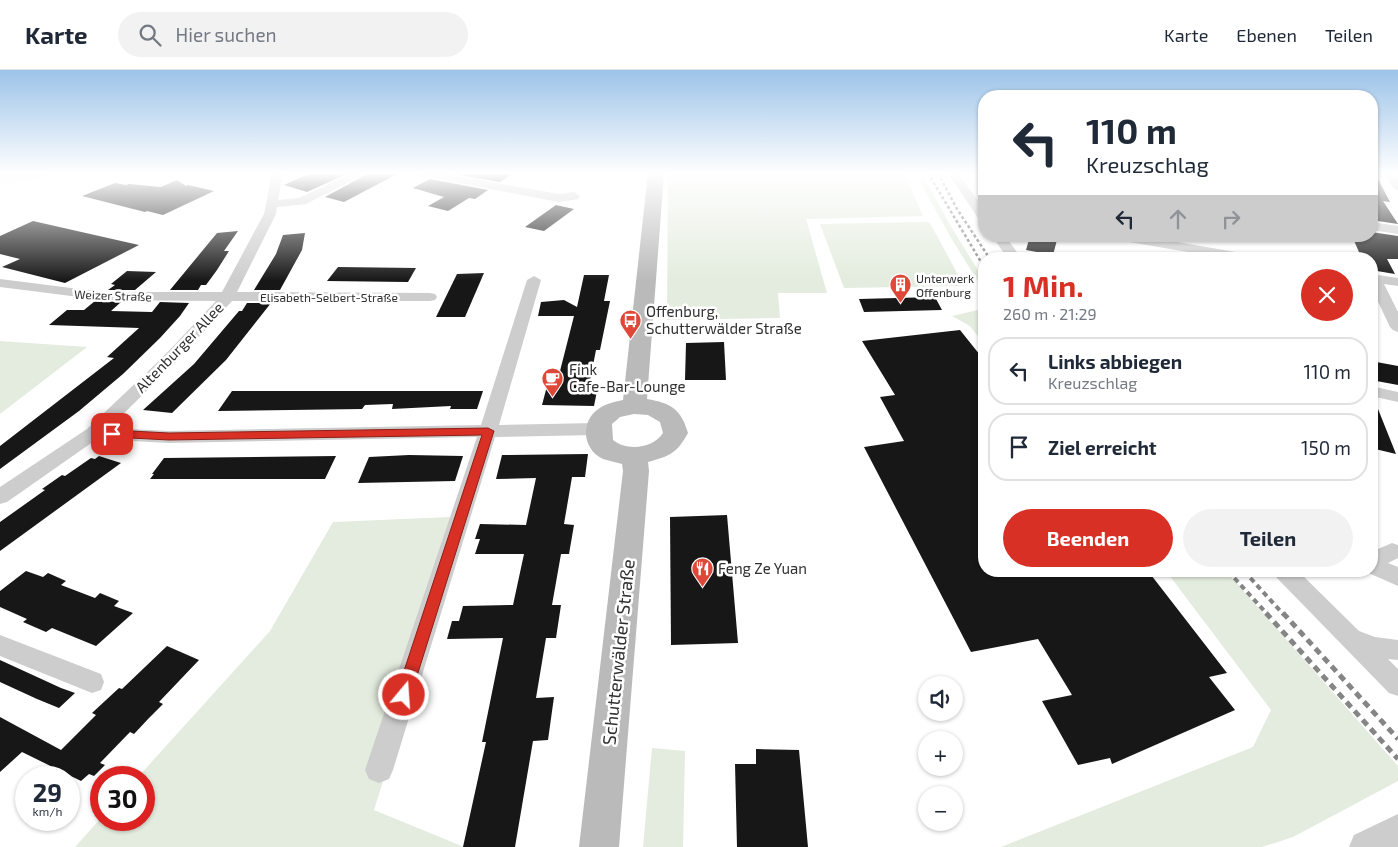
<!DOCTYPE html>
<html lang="de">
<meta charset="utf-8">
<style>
body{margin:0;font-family:"Exo 2",sans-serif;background:#f2f2f3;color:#1f2937;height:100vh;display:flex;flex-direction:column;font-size:19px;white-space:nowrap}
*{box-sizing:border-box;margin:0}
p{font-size:16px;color:#747a83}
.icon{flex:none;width:28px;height:28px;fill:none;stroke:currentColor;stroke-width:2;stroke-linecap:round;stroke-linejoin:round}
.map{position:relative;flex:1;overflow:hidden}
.details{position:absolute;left:978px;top:182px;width:400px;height:325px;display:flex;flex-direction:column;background:#fff;border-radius:20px;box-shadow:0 1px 4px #0004}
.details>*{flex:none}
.banner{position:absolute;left:978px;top:20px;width:400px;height:152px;border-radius:20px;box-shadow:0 1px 4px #0004;background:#fff;color:#1f2937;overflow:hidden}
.buttons{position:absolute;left:918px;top:606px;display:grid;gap:10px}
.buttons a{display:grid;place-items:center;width:45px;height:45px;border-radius:50%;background:#fff;box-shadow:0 1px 4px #0004;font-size:25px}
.speed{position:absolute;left:15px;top:696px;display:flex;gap:10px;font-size:25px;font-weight:700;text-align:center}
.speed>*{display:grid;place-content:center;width:65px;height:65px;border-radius:50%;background:#fff;box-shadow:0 1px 4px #0004;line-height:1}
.speed small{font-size:12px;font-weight:400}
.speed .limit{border:8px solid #d22;background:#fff;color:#111}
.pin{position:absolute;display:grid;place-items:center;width:42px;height:42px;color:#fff;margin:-21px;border-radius:10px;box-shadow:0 2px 8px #0006}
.me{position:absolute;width:55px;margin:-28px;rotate:18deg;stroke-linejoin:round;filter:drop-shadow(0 0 4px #0008)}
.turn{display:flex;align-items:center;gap:18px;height:105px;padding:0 25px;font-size:22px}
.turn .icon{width:65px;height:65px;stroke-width:2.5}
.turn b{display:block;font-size:35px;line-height:42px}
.lanes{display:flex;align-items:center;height:48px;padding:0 25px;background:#0003;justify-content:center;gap:25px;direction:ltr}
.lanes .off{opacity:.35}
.round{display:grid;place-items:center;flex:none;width:52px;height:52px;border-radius:26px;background:#f2f2f3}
.headline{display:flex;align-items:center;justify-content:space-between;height:85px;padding:0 25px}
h1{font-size:30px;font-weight:700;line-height:38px;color:#d93025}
.cta{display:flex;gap:10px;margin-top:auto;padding:10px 25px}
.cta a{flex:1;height:58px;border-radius:30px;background:#d93025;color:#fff;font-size:20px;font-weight:700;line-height:58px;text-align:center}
.cta a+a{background:#f2f2f3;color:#1f2937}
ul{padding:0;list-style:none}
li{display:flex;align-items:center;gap:15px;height:68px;margin:0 10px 8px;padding:0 15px;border:2px solid #e0e1e3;border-radius:20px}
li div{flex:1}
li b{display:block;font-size:19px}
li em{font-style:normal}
header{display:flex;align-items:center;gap:30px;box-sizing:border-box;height:70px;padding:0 25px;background:#fff;border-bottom:1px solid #e0e1e3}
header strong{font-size:24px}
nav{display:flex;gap:28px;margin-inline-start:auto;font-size:18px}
.search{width:350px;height:45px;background:#f2f2f3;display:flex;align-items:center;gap:12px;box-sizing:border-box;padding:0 18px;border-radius:28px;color:#747a83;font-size:19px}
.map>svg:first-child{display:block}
</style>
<header>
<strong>Karte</strong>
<div class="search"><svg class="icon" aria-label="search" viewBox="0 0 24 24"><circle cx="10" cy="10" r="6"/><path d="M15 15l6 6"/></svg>Hier suchen</div>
<nav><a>Karte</a><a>Ebenen</a><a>Teilen</a></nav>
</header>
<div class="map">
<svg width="1398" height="777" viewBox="0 0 1398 777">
<rect width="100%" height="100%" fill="#fff"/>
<g fill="#e3ecde">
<polygon points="0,103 59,103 59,104 0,114"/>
<polygon points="668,103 904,103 923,146 806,149 827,223 778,223 780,248 667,250"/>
<polygon points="915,103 922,103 950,155 984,210 984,221 951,168"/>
<polygon points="925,152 930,153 964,216 844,218 820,154"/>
<path d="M978,240C980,252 984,262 984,274L970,256L952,246Z"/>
<polygon points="0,271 87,277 0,344"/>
<polygon points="450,447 465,448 374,740 464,777 75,777 101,748 101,750 144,750 144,708 138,707 270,561 333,452"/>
<polygon points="1166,501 1226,501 1398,696 1398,711 1293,767 1262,777 1001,777 1253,677 1271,640"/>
<polygon points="652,678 685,681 683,777 643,777"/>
</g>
<g fill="#171717">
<polygon points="311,103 349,103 307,122 284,115"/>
<polygon points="369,103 399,103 344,132 325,127"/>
<polygon points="447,103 514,103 500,112"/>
<polygon points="1371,103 1375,103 1390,132 1383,131 1398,154 1371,150"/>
<polygon points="430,109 488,120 475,129 469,128 448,141 428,136 444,127 413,118"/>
<polygon points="177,110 186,116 188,115 214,121 163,145 147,141 145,142 82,126 115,113 126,115 129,114 161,117"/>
<polygon points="556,135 574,139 544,161 525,157"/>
<polygon points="33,151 77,161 139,175 65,213 2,197 20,189 0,184 0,166"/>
<polygon points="238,161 224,181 229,181 217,200 206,215 201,215 198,220 170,220 217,163"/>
<polygon points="1371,162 1398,166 1398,189 1387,189 1395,204 1371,200 1371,189 1362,189 1352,166 1371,166"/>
<polygon points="305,163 302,180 280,220 254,220 276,184 283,165"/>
<polygon points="1030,166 1057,170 1053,185 1026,180"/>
<polygon points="338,197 416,198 408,212 327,211"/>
<polygon points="127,201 156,202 135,220 108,220 115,215 111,214"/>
<polygon points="484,203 465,247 436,247 457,204"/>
<polygon points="584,205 609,205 604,231 610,231 600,280 596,280 589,316 598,316 594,336 542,335 547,316 554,316 558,301 560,301 574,246 538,246 541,232 564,230 577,237"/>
<polygon points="935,227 942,240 864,242 859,229"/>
<polygon points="95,231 121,232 111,241 152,242 160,232 189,233 180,246 160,268 123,304 79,341 0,399 0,376 114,288 107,287 139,258 49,255 67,240 84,240"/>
<polygon points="247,233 271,233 226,290 172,343 143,340 194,294 239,241 242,241"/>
<polygon points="960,260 984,290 984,501 1148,501 1227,603 1209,607 1235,640 1112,694 1110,688 1078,695 1042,631 1072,625 1038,569 971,582 864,377 904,371 880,327 895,325 862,271"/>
<polygon points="724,272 726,310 685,310 686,273"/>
<polygon points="1371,291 1398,296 1398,315 1371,310"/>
<polygon points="232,321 483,321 477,339 450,339 451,336 392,339 393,334 365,335 362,339 218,341"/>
<polygon points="1371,328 1374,329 1396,384 1371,378"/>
<polygon points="588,384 585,407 572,407 564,454 574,455 569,484 561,484 552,535 561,535 556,568 546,568 536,628 554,627 548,670 533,671 515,777 463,777 486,672 482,672 503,568 447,569 452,551 459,551 463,536 513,535 524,484 475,484 480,469 475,469 480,454 526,455 536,408 496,409 502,385"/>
<polygon points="409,385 463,386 455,411 358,413 369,387"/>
<polygon points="99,386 121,393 0,481 0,452 45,420 42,419 62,405 65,406 91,388 95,389"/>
<polygon points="336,386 325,409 150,409 154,404 152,404 164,388"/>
<polygon points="727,445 738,573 671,575 670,447"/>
<polygon points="26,501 43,507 48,503 66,511 61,515 95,528 100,523 119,531 114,536 133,543 96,576 52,558 46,562 23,552 27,549 0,537 0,521"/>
<polygon points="167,576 199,590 159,632 163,634 149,648 134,664 130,662 100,693 105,695 94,706 89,704 81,711 22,682 0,702 0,647 61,680 96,645 92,643 119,618 122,619"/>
<polygon points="0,590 61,618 75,623 59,638 37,629 0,612"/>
<polygon points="756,679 799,680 808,777 737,777 735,694 756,694"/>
</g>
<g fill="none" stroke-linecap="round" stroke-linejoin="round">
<g fill="#cdcdcd" fill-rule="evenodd">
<polygon points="272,103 283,103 278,130 299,128 353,103 367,103 306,134 277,137 276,144 237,222 430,223 435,224 437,227 435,230 430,231 232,231 173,295 109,358 169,361 481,355 527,210 534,206 541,210 499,355 597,353 603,355 606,359 603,363 597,365 495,367 393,700 389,709 379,713 369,709 365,700 477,367 169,373 97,369 7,432 0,434 0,417 87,359 161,289 216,231 103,230 0,217 0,209 103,222 222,222 264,144"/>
<polygon points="417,103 439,103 559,124 574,122 580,126 578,129 559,132 423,106"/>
<polygon points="948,103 958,103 984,139 984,152 980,151"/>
<polygon points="1384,103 1394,103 1398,108 1398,120 1394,119"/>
<polygon points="1371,152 1398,156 1398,164 1371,160"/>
<polygon points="992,166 1005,166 1022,189 1008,189"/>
<polygon points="1112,166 1142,166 1253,185 1260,189 1228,189 1118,170"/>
<polygon points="1371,204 1398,208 1398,216 1384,214 1398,242 1398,262 1393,260 1390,257 1371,217"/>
<polygon points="1371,316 1398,322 1398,332 1371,326"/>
<polygon points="1392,473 1398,475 1398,488 1388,493 1398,497 1398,516 1364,501 1371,501 1371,482"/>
<polygon points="1273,501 1298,501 1359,561 1375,567 1398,570 1398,590 1388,589 1398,599 1398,626 1389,623 1276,507"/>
<polygon points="0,565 101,604 104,612 101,620 92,623 0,586"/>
</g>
<polygon fill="#cdcdcd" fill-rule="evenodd" points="1398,744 1398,777 1349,777 1354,765"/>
<path fill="#bababa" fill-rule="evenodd" d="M648,103H664L647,329C671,333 681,339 688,363C677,383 670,386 648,392L649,401L619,777H579L623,401L622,394C616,392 609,391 603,389C583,380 580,353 597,340C604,334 614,332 623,330ZM634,344L648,345L660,352L663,363C653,379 626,381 613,370L612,354L620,347Z"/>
<g stroke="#858585" stroke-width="2.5" stroke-dasharray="3 2.5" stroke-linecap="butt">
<polyline points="928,103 984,197"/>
<polyline points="938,103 957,139 990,189"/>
</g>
<g stroke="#858585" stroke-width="4" stroke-dasharray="5.5 4" stroke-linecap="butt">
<polyline points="1228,501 1268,545"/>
<polyline points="1244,501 1284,545"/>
</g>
<g stroke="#858585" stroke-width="5" stroke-dasharray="7 5" stroke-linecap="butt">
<polyline points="1266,543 1398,689"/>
<polyline points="1283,543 1398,669"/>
</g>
</g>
<linearGradient id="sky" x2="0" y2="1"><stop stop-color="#9cc3e9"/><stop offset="0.49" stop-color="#fff"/><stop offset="1" stop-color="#fff" stop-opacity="0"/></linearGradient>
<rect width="1398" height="211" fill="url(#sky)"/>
<polygon fill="#d93025" stroke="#8d1f18" points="488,358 494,361 411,625 409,630 404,632 398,630 396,625 482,365 169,370 112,367 106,364 112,360 169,363"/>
<defs>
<symbol id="building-pin" viewBox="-11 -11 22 30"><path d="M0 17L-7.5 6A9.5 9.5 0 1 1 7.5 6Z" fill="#df4839" stroke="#fff"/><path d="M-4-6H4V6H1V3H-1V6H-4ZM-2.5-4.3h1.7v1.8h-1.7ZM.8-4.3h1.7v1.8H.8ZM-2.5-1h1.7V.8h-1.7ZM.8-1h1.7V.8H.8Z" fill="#fff"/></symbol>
<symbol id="bus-pin" viewBox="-11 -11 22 30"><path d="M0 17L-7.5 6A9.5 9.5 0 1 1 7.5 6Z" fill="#df4839" stroke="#fff"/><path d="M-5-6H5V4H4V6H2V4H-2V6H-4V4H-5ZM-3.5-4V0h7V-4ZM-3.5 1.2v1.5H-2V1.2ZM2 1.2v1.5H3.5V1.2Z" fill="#fff"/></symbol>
<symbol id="cafe-pin" viewBox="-11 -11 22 30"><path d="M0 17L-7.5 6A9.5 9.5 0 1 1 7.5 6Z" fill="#df4839" stroke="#fff"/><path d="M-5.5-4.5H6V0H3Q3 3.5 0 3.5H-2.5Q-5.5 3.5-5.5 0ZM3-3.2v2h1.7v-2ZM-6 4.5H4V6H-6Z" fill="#fff"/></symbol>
<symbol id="restaurant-pin" viewBox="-11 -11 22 30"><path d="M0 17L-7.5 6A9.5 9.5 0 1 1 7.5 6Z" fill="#df4839" stroke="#fff"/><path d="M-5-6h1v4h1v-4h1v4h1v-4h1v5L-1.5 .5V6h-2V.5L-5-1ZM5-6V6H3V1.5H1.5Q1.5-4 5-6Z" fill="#fff"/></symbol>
</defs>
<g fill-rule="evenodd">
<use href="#building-pin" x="888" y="202" width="25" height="34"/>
<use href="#bus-pin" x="618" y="238" width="25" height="34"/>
<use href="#cafe-pin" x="540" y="296" width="25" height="34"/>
<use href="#restaurant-pin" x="690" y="486" width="25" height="34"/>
</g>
<g text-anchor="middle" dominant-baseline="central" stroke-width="5" stroke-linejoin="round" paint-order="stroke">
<g font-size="12" fill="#303030" stroke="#fff" text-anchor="start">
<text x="916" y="208">Unterwerk<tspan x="916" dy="14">Offenburg</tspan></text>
</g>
<g font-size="12" fill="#303030" stroke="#fff">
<text transform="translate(113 225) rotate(2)">Weizer Straße</text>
<text x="329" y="227">Elisabeth-Selbert-Straße</text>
</g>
<g font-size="15" fill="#303030" stroke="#fff" text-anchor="start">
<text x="646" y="241">Offenburg,<tspan x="646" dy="17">Schutterwälder Straße</tspan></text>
<text x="569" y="299">Fink<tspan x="569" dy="17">Cafe-Bar-Lounge</tspan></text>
<text x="718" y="498">Feng Ze Yuan</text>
</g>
<g font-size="15" fill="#303030" stroke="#fff">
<text transform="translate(179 277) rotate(-46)">Altenburger Allee</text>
</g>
<g font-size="18" fill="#303030" stroke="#fff">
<text transform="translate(618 582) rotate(-84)">Schutterwälder Straße</text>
</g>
</g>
</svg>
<div class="buttons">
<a><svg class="icon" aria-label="sound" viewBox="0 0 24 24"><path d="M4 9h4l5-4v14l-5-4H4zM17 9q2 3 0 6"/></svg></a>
<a>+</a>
<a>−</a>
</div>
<div class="speed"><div>29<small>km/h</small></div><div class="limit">30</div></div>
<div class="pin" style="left:112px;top:364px;background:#d93025"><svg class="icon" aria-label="arrive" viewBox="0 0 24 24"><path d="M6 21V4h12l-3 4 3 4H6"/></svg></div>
<svg class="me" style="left:404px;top:625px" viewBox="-20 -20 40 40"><circle r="17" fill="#d93025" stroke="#fff" stroke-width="3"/><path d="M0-11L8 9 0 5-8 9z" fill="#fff"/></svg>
<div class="banner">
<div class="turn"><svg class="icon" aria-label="left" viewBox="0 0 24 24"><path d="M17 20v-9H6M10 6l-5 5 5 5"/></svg><div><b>110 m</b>Kreuzschlag</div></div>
<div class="lanes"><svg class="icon" aria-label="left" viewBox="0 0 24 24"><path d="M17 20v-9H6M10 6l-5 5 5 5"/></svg><svg class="icon off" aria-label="ahead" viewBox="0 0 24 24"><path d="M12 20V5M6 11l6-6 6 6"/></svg><svg class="icon off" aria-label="right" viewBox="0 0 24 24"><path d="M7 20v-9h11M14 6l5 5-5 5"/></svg></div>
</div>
<section class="details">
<div class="headline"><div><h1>1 Min.</h1><p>260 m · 21:29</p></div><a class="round" style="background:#d93025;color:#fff"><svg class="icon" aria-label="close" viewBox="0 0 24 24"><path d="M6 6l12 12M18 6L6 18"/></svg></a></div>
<ul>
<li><svg class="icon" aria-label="left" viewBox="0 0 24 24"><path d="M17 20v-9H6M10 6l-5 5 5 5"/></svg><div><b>Links abbiegen</b><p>Kreuzschlag</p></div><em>110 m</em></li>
<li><svg class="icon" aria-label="arrive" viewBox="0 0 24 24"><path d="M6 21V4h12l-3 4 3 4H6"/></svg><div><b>Ziel erreicht</b></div><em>150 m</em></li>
</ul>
<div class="cta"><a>Beenden</a><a>Teilen</a></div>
</section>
</div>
